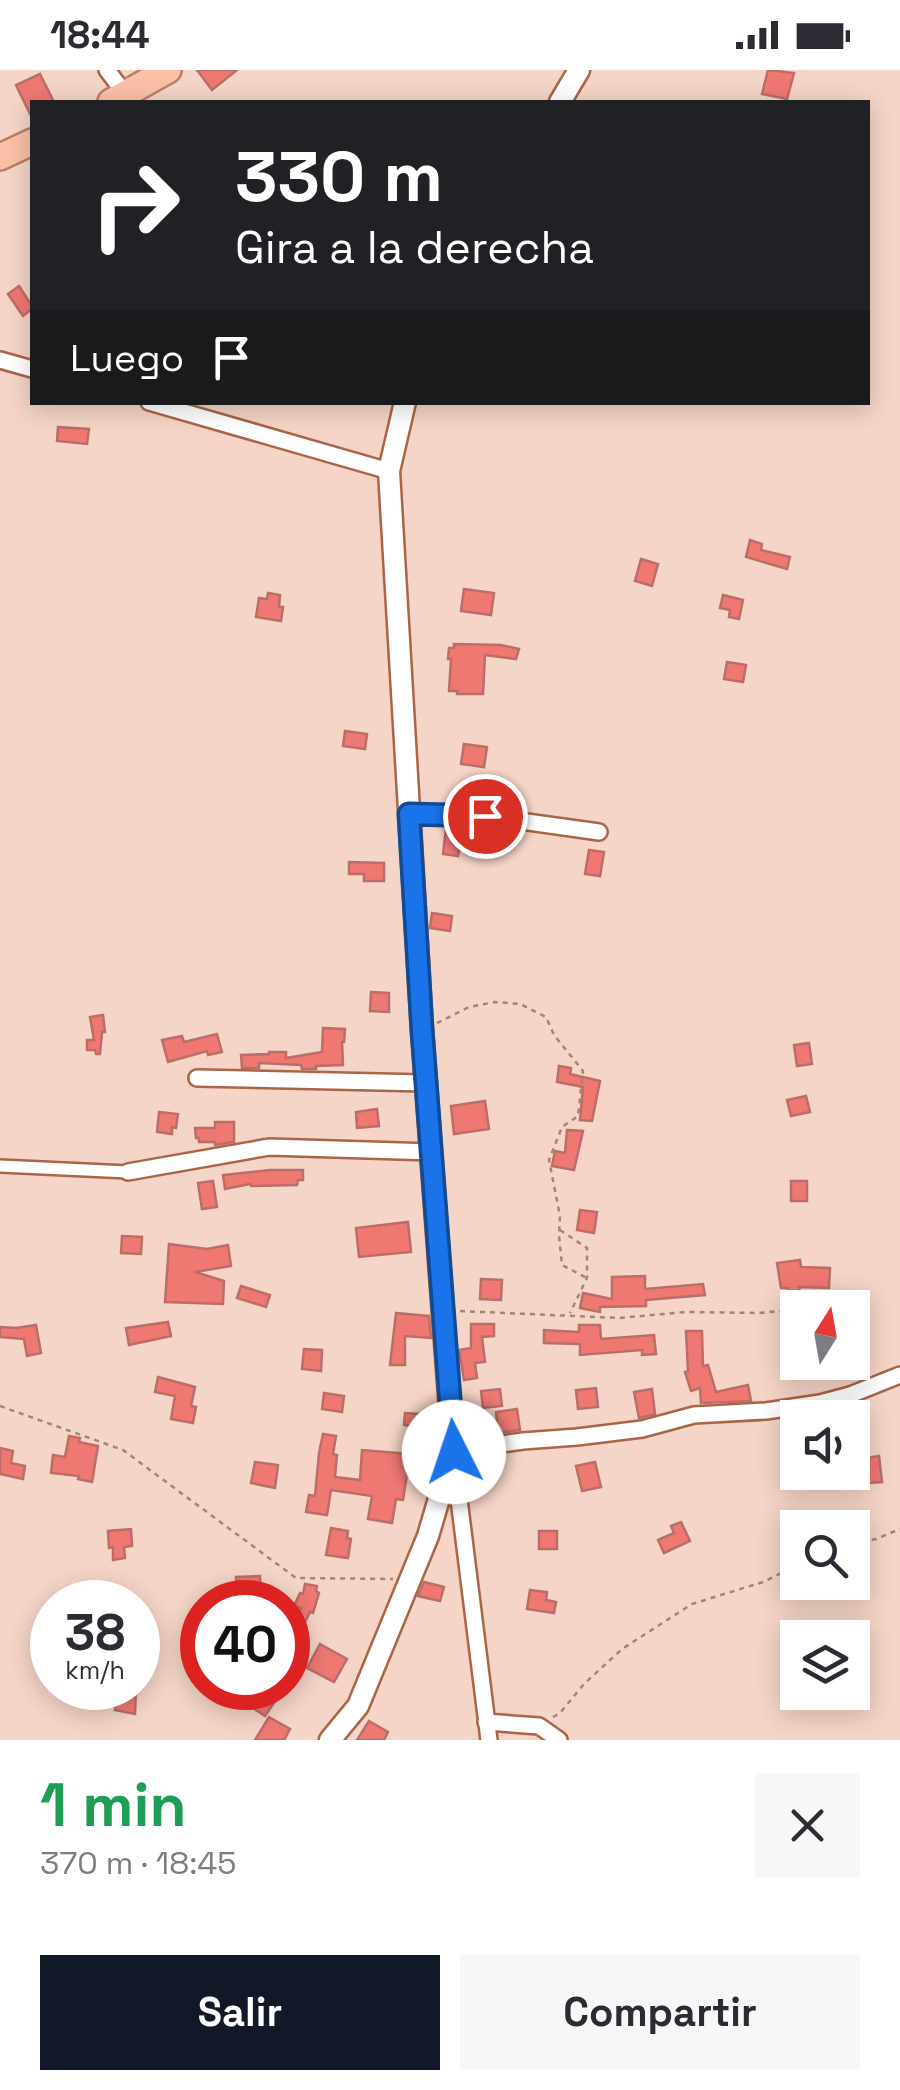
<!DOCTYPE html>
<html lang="es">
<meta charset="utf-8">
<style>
body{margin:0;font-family:"Space Grotesk",sans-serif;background:#f7f7f7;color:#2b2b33;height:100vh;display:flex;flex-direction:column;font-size:38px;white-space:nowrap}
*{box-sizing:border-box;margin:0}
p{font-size:32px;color:#7c7c81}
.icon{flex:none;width:55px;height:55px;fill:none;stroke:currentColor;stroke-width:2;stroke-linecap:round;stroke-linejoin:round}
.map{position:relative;height:1670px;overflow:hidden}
.side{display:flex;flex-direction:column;background:#fff;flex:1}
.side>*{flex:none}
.top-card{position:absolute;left:30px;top:30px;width:840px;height:305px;border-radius:0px;box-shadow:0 5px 25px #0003;background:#202124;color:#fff;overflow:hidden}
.needle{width:65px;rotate:11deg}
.controls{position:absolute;left:780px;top:1220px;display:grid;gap:20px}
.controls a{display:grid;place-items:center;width:90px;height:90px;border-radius:0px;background:#fff;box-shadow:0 5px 25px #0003;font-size:50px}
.speed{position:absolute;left:30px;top:1510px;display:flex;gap:20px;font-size:50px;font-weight:700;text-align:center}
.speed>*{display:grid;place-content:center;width:130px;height:130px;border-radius:50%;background:#fff;box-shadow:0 5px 25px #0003;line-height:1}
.speed small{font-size:25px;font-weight:400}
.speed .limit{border:15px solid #d22;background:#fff;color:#111}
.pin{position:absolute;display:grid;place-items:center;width:85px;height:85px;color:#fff;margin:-42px;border:5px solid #fff;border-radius:50%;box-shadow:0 2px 10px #0007}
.me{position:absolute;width:110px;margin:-55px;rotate:356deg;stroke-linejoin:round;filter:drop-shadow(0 0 8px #0008)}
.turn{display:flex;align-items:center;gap:35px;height:210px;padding:0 40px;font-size:45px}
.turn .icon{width:130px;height:130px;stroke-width:2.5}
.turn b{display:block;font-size:70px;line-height:85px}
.then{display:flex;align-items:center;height:95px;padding:0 40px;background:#0003;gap:20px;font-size:38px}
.round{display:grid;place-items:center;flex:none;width:105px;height:105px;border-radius:0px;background:#f7f7f7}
.head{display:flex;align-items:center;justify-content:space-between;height:170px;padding:0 40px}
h1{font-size:60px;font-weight:700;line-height:75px;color:#1e9e55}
.action{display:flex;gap:20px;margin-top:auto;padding:20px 40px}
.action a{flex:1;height:115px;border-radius:0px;background:#111827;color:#fff;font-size:40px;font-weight:700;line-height:115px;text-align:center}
.action a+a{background:#f7f7f7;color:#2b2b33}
.status{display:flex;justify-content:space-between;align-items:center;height:70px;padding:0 50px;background:#fff;direction:ltr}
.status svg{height:28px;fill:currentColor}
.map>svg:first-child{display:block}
</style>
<div class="status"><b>18:44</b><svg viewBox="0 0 49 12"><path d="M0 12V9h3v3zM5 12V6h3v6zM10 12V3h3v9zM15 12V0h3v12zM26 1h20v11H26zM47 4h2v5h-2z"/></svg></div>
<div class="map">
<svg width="900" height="1670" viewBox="0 0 900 1670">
<rect width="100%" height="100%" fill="#f5d5c7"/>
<g fill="#f07873" stroke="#bd6d68" stroke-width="2.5">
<polygon points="197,0 237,0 212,20"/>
<polygon points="768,0 794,3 787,29 762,24"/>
<polygon points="40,4 54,32 32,32 32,48 16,15"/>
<polygon points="19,216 32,236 32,239 23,246 8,224"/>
<polygon points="58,357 89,359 87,374 57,371"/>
<polygon points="750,470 762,474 761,480 790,487 787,499 746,487"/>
<polygon points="641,489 658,494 652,516 635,511"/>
<polygon points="464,519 494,523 491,545 461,541"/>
<polygon points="268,523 280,525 279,537 283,537 281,551 256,547 259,528 267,529"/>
<polygon points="723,525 743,530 739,549 729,547 730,540 720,538"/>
<polygon points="454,574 501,575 519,579 516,589 485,585 483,624 457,624 457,621 449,621 451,589 448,589 449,578 454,578"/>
<polygon points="727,592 746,595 743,612 724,609"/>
<polygon points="345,661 367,664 365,679 343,676"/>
<polygon points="464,674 487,677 484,697 461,694"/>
<polygon points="446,759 476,762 474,782 459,780 458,786 443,784"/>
<polygon points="589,780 604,782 600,806 585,804"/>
<polygon points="349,792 384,793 384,811 364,811 364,804 349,804"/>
<polygon points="432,843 452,846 450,861 430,858"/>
<polygon points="371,922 389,923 389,942 370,941"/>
<polygon points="103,945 105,962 102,962 100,984 96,984 95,980 87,980 87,970 94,970 90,947"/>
<polygon points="323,958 345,959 344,972 342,972 343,995 316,996 316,999 302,999 301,995 259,993 259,998 242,998 241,985 269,984 269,982 286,982 286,988 322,982"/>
<polygon points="217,964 222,982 208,985 207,981 168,992 162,970 182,966 184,972"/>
<polygon points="809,973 812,994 797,996 794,975"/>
<polygon points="559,996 571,998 570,1004 600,1011 592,1051 580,1050 583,1017 557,1012"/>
<polygon points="806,1026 810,1042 791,1046 787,1030"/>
<polygon points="485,1031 489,1059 454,1064 451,1036"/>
<polygon points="377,1039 379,1056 357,1058 356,1042"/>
<polygon points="159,1042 178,1044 176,1058 172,1057 172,1064 157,1062"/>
<polygon points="215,1052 234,1052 234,1072 215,1075 215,1072 199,1072 199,1068 196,1068 195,1058 215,1058"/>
<polygon points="567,1060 583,1061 574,1100 552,1096 555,1081 565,1083"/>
<polygon points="270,1100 303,1100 303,1110 298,1110 297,1115 251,1116 250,1114 225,1119 223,1105"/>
<polygon points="213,1111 217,1137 202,1139 198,1113"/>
<rect x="791" y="1111" width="16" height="20"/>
<polygon points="580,1140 597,1142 594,1163 577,1160"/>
<polygon points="408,1152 411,1182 359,1187 356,1158"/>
<polygon points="122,1166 142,1167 141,1184 121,1183"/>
<polygon points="169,1174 207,1179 228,1175 231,1196 195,1202 224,1211 223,1234 165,1232"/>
<polygon points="800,1190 801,1197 830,1198 829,1218 799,1217 800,1223 789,1225 788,1218 781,1218 777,1193"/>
<polygon points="645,1206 645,1219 703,1214 705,1225 646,1230 646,1236 600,1237 600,1242 580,1238 583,1223 612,1229 612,1207"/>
<polygon points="481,1209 502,1210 501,1230 480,1229"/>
<polygon points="241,1216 270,1225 266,1237 237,1228"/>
<polygon points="396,1243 429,1246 431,1268 405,1266 405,1295 390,1295"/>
<polygon points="168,1252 171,1266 129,1275 126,1258"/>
<polygon points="471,1254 494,1254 494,1266 482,1267 485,1292 475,1293 477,1308 464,1310 459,1280 471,1278"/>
<polygon points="36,1255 41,1283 27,1286 24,1269 0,1267 0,1257 16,1258"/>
<polygon points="579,1255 600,1255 601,1269 654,1265 656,1284 642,1285 642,1280 580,1285 580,1274 544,1273 544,1260 579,1262"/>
<polygon points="686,1261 702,1261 703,1296 708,1295 716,1322 748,1315 751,1331 701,1333 700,1318 691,1321 685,1302 688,1301"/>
<polygon points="304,1279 322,1280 321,1301 302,1299"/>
<polygon points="158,1307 195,1317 191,1336 196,1337 193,1353 171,1349 175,1326 155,1322"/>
<polygon points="596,1318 598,1337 578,1339 576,1320"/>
<polygon points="500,1319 502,1336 483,1338 481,1321"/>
<polygon points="652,1319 655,1344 639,1348 634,1322"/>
<polygon points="324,1323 344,1326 342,1342 322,1339"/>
<polygon points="517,1339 520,1360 498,1363 496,1342"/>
<polygon points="405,1343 434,1345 433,1357 430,1357 428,1388 435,1389 434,1398 433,1400 408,1398 403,1430 396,1429 392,1453 368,1449 372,1426 331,1420 327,1445 306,1442 309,1425 315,1426 319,1383 323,1364 336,1366 333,1384 337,1385 335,1407 360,1410 362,1380 410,1384 412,1356 404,1355"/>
<polygon points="69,1366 80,1368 79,1372 98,1376 92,1412 78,1409 79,1406 51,1403 53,1385 65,1387"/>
<polygon points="0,1378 13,1381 11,1393 25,1396 23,1409 0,1404"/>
<polygon points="879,1386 882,1412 869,1413 866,1388"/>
<polygon points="255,1392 278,1395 275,1418 251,1413"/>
<polygon points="595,1392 601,1417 582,1421 576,1396"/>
<polygon points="681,1452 690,1471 664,1483 658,1470 674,1463 671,1456"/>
<polygon points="331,1458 348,1461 347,1468 351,1469 348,1488 326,1485"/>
<polygon points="131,1459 132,1476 124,1477 125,1488 113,1490 113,1477 109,1478 108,1461"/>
<rect x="539" y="1461" width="18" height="18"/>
<polygon points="260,1506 261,1523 237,1524 236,1507"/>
<polygon points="424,1512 444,1517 440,1531 418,1526"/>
<polygon points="305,1514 317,1516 316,1521 319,1523 313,1543 310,1542 304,1554 295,1550 301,1538 294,1536 300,1523 303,1524"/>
<polygon points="530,1520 547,1522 546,1530 556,1532 554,1543 527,1539"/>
<polygon points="320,1574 347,1589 334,1612 307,1598"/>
<polygon points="262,1618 278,1627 265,1646 250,1636"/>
<polygon points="109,1619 136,1620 135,1644 115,1640 116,1636 108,1636"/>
<polygon points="269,1647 290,1659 284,1670 255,1670"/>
<polygon points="369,1651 388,1662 384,1670 357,1670"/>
</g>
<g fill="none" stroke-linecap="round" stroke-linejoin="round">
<defs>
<polyline id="pedestrian" points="0,1096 128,1102"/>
<g id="minor">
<polyline points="107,0 126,25"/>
<polyline points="0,290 32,299"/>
<polyline points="149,332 389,401"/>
<polyline points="409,744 485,746 599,762"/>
<polyline points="197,1008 426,1013"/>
<polyline points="128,1102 269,1077 433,1082"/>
<polyline points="486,1652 539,1656 559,1670"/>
<polyline points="489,1670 453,1381 523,1371 577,1367 642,1359 694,1345 766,1341 820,1333 850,1325 900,1305"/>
</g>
<g id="tertiary">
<polyline points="560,32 579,0"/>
<polyline points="330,1670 358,1636 428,1466 453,1381 422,960 389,401 405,332"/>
</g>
<g id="trunk">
<polyline points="111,32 168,0"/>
<polyline points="0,87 32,72"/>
</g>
</defs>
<use href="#pedestrian" stroke="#ab6445" stroke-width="16"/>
<use href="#minor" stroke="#ab6445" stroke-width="20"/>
<use href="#tertiary" stroke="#ab6445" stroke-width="25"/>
<use href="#trunk" stroke="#b97f66" stroke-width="30"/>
<g stroke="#a38477" stroke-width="2.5" stroke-dasharray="5 5" stroke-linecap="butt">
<polyline points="437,953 469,937 495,932 520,934 546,947 554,965 583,1001 578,1046 562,1057 549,1090 560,1146 559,1166 562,1195 587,1208"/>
<polyline points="560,1160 587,1178 587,1208 570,1243"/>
<polyline points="460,1241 619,1248 686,1242 759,1243 792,1240"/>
<polyline points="0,1336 123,1380 296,1508 393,1509"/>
<polyline points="852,1473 876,1469 900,1459"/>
<polyline points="553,1647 560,1643 584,1614 622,1579 692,1534 763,1512 798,1495"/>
</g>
<use href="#pedestrian" stroke="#fff" stroke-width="11"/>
<use href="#minor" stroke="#fff" stroke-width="15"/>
<use href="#tertiary" stroke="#fff" stroke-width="20"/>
<use href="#trunk" stroke="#fcc0a8" stroke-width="25"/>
</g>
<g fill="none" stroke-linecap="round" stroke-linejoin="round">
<defs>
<polyline id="route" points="454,1382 422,960 409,744 485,746"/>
</defs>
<use href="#route" stroke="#114b97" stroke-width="25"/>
<use href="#route" stroke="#1a73e8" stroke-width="18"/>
</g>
</svg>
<div class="controls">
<a><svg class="needle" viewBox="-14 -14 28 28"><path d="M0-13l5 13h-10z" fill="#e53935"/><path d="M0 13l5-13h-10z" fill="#7c7c81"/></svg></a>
<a><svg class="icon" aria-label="sound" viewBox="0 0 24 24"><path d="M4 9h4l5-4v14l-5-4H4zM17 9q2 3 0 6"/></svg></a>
<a><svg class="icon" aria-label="search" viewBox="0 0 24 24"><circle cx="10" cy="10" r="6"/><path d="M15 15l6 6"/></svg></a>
<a><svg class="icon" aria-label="layers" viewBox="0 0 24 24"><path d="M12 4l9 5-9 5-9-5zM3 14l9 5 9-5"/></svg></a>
</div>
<div class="speed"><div>38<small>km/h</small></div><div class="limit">40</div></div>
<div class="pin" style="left:485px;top:746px;background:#d93025"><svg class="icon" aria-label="arrive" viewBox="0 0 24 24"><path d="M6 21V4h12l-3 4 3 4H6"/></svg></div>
<svg class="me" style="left:454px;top:1382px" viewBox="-20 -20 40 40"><circle r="19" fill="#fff"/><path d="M0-13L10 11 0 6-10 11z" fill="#1a73e8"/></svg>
<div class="top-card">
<div class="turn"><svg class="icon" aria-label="right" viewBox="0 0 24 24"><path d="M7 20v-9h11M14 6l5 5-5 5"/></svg><div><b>330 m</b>Gira a la derecha</div></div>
<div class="then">Luego<svg class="icon" aria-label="arrive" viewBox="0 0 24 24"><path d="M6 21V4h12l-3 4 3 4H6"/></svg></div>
</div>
</div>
<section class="side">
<div class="head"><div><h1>1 min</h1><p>370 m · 18:45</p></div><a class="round"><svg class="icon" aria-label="close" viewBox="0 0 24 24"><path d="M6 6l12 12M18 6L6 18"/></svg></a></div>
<div class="action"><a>Salir</a><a>Compartir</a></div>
</section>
